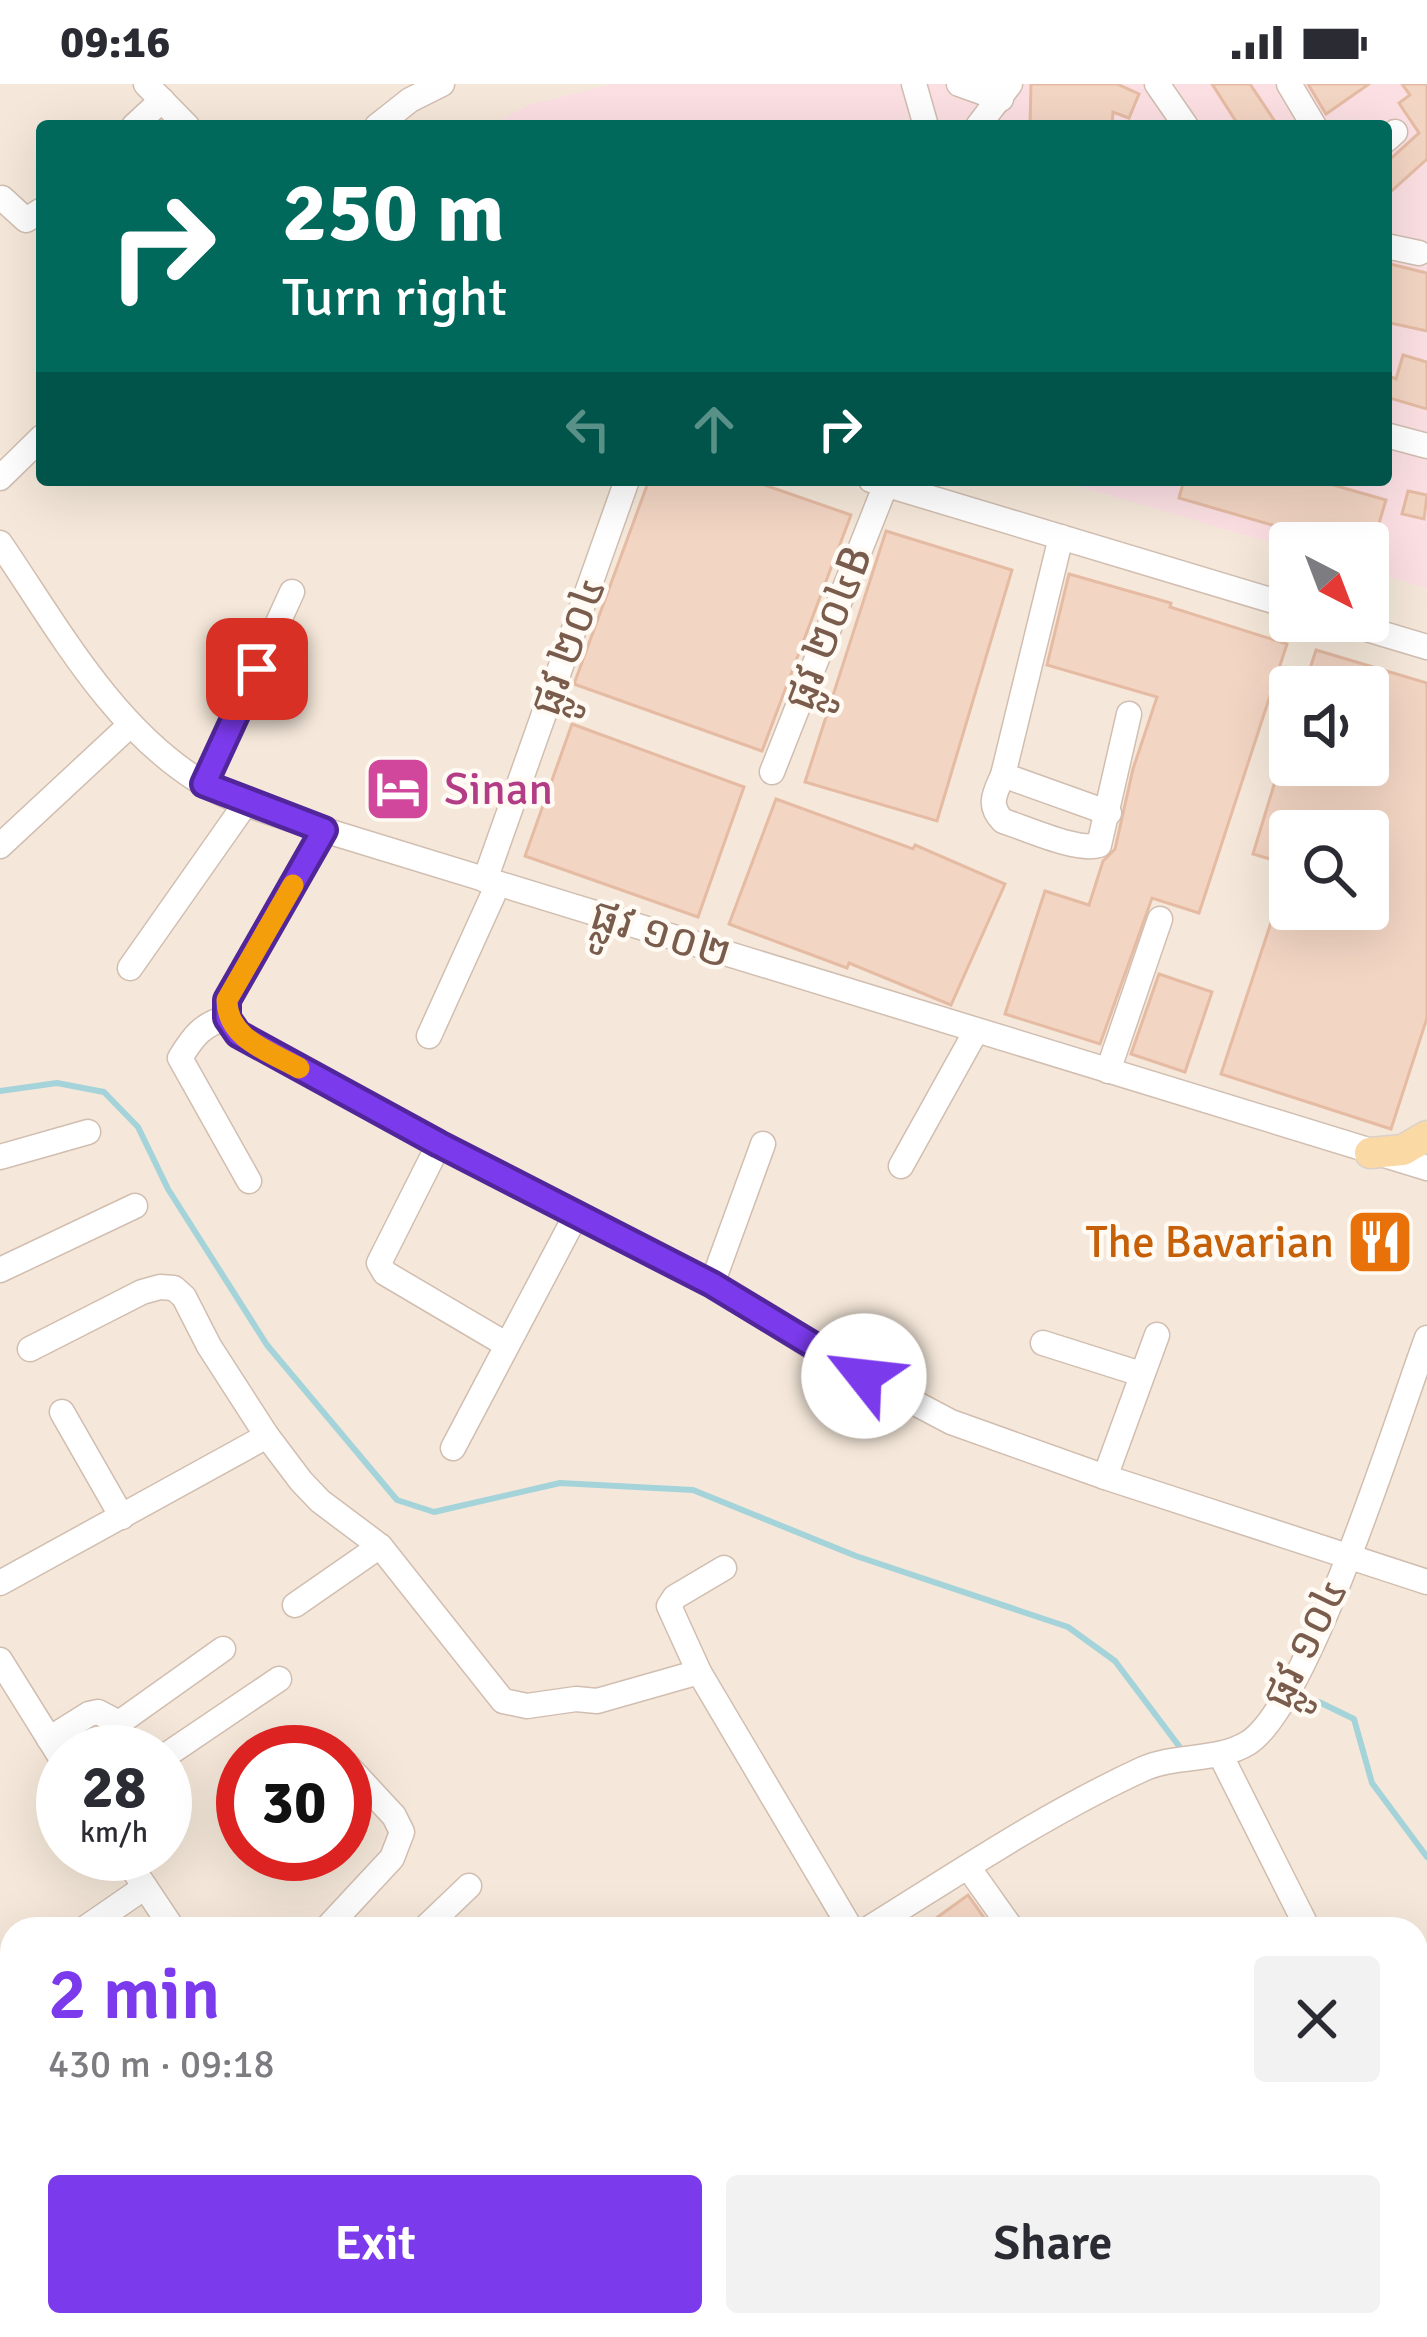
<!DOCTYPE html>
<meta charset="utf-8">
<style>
body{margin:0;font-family:Signika,"Noto Sans Khmer",sans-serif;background:#f2f2f3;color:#2b2b33;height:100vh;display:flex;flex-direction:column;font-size:45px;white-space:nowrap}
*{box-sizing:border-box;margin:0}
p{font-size:39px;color:#7c7c81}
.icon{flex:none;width:66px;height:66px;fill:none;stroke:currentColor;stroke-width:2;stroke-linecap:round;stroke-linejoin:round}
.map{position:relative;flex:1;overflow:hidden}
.drawer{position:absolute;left:0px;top:1833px;width:1428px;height:420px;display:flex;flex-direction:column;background:#fff;border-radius:36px 36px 0 0;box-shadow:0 12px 48px #0002}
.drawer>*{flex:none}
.hud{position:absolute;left:36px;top:36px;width:1356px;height:366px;border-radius:12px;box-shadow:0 12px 48px #0002;background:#00695c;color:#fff;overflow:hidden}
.needle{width:78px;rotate:138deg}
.fabs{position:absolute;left:1269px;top:438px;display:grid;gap:24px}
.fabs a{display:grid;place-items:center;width:120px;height:120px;border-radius:12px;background:#fff;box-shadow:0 12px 48px #0002;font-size:60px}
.speed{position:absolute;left:36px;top:1641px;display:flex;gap:24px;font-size:60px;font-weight:700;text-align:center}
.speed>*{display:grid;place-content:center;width:156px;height:156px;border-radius:50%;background:#fff;box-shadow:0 12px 48px #0002;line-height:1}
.speed small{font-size:30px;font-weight:400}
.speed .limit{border:18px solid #d22;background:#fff;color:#111}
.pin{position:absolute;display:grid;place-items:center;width:102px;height:102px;color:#fff;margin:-51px;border-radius:24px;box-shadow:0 6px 18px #0006}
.me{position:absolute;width:132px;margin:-66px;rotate:299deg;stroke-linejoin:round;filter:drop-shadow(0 0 9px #0008)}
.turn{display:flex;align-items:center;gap:42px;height:252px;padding:0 48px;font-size:54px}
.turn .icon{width:156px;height:156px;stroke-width:2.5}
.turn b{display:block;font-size:84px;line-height:102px}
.lanes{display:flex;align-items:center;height:114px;padding:0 48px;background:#0003;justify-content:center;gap:60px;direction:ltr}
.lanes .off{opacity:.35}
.round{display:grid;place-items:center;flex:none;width:126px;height:126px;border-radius:12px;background:#f2f2f3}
.overview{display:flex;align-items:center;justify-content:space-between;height:204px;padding:0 48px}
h1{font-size:72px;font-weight:600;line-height:90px;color:#7c3aed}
.button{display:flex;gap:24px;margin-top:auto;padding:24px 48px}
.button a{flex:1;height:138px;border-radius:12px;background:#7c3aed;color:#fff;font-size:48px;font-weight:600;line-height:138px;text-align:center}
.button a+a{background:#f2f2f3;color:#2b2b33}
.status{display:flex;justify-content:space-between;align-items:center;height:84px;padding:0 60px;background:#fff;direction:ltr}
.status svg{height:33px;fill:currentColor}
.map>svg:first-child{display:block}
</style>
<div class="status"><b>09:16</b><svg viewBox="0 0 49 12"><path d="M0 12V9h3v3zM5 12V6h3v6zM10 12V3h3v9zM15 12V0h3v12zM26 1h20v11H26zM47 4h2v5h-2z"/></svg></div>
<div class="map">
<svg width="1427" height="2253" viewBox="0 0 1427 2253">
<rect width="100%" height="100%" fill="#fdf6ec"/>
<path fill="#f5e8da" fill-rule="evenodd" d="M0,0H1427V2253H0ZM42,42H1386V396H42ZM1290,459H1368V537H1290ZM1290,603H1368V681H1290ZM1290,747H1368V825H1290ZM63,1668H165V1770H63ZM243,1668H345V1770H243ZM12,1845H1416V2241H12Z"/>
<polygon fill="#fbdfe3" points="612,0 1427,0 1427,504 1368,487 1368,459 1290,459 1290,464 1057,396 1386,396 1386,42 488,42 529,21"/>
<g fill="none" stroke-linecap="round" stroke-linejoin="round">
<g stroke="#a5d3da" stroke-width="6">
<polyline points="0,1007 57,999 104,1008 138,1043 168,1105 267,1261 397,1416 434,1428 560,1399 693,1406 856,1472 1068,1543 1115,1577 1179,1662"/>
<polyline points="1319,1618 1354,1635 1372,1699 1427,1773"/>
<polyline points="1416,2092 1427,2087"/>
<polyline points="1416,2209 1427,2230"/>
</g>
</g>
<g fill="#f3d5c3" stroke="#e6bba3" stroke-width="3">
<polygon points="1031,0 1117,0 1139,10 1129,34 1113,28 1112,42 1030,42"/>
<polygon points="1212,0 1250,0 1278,42 1239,42"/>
<polygon points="1308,0 1369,0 1326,30"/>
<polygon points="1402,0 1427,0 1427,75 1386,112 1386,79 1419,49 1399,19 1410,11"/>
<polygon points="1390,180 1427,189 1427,247 1386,238"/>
<polygon points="1403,271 1427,278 1427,325 1386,313 1386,291 1396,295"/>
<polygon points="649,396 750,396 851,431 762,667 574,600"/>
<polygon points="1184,396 1316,396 1386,416 1373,459 1334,459 1179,414"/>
<polygon points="1408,407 1427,411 1424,435 1402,430"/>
<polygon points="886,447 1012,486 937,737 805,698"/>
<polygon points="1069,490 1171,519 1170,523 1287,560 1199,829 1152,814 1100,960 1005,930 1045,807 1089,821 1103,777 1115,765 1133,685 1157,613 1047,581"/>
<polygon points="1316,566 1427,599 1427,934 1391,1045 1221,990 1287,790 1290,825 1368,825 1368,747 1290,747 1290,781 1253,770 1280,681 1368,681 1368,603 1304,603"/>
<polygon points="572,640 744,703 698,833 525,772"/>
<polygon points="776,715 913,765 915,761 1005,800 951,921 849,879 847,884 729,840"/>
<polygon points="1159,890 1212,908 1185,988 1131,970"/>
<polygon points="968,1811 992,1845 921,1845"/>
</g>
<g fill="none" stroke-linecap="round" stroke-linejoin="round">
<defs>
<g id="minor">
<polyline points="146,0 187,42"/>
<polyline points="914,0 926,42"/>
<polyline points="959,0 1001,15"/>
<polyline points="1157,0 1186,42"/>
<polyline points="1289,0 1314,42"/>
<polyline points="134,42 162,16"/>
<polyline points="377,42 410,16 442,0"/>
<polyline points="978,42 1010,0"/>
<polyline points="1386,56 1395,48"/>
<polyline points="2,114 26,136 42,126"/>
<polyline points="1386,162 1419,169"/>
<polyline points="1386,351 1427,362"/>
<polyline points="0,394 42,353"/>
<polyline points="871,396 1290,522"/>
<polyline points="1061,453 1003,691 1109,729"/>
<path d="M0,459C58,544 112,644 202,699C239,721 284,732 324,746L1427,1084"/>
<polyline points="1340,537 1427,563"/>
<polyline points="772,688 886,400"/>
<path d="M1003,691C995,709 987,721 1003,737C1026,744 1077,768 1099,761L1129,630"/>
<polyline points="204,700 292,508"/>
<polyline points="324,746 227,916 227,934 238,950 439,1060 712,1200 826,1272 951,1338 1105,1393 1427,1498"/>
<polyline points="0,762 129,642"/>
<polyline points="485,796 627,396"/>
<polyline points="130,884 246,719"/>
<path d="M227,934C202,940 193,953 180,974L249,1097"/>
<polyline points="429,952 498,800"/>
<polyline points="1108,987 1160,835"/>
<polyline points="439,1060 379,1179 385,1189 507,1261"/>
<polyline points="0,1073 88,1048"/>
<polyline points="901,1082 976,947"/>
<polyline points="0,1186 135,1122"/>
<polyline points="712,1200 763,1060"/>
<polyline points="1043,1259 1141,1290"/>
<polyline points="30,1265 142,1208 160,1203 174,1204 184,1213 209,1262 267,1352 301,1397 320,1417 380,1462 503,1617 527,1622 576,1615 597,1617 699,1588 851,1845"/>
<polyline points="62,1328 122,1433"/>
<polyline points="453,1364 576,1131"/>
<polyline points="1105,1393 1157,1251"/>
<polyline points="0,1499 267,1352"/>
<polyline points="295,1521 380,1462"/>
<polyline points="0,1576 63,1677"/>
<polyline points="699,1588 669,1522 675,1513 724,1484"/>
<polyline points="49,1655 89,1630 98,1628 119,1639 223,1565"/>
<polyline points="1220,1670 1308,1845"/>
<polyline points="165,1672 279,1595"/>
<polyline points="123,1770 173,1845"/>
<polyline points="968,1783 1012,1845"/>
<polyline points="84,1845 145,1803"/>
<polyline points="326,1845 392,1774 402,1748 394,1732 345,1679"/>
<polyline points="424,1845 469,1802"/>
<path d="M868,1845C958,1789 1047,1729 1143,1685C1176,1670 1217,1678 1248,1659C1308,1622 1398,1332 1427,1254"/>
<polyline points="0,2151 12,2167"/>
<polyline points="0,2234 12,2225"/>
<polyline points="442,2241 452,2253"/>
<polyline points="924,2241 932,2253"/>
<polyline points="1070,2241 1078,2253"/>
<polyline points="1288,2241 1297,2253"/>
<polyline points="1365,2241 1378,2253"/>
<polyline points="296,2253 313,2241"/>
<polyline points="1320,2253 1341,2241"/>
</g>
<polyline id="major" points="1370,1069 1403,1066 1427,1052"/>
</defs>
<use href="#minor" stroke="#d1beb0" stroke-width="27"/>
<use href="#major" stroke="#dad1cd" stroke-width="33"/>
<use href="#minor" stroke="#fff" stroke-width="24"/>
<use href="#major" stroke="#fbd9a5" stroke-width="30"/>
</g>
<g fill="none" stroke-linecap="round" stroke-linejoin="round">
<defs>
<polyline id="route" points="257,585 204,700 324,746 227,916 227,934 238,950 439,1060 712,1200 864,1292"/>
</defs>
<use href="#route" stroke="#51269a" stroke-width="30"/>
<use href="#route" stroke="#7c3aed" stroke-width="21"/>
<path stroke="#f59e0b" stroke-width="21" d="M293,801L227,916C227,955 269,967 299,984"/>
</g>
<defs>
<symbol id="hotel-square" viewBox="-11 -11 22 22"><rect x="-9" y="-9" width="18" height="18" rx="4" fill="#d1479c" stroke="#fffaf3"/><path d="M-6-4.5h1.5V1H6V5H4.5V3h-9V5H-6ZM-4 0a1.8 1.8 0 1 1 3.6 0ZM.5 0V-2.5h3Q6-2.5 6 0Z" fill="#fff"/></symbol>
<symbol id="restaurant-square" viewBox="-11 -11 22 22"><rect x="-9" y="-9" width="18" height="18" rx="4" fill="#e8710a" stroke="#fffaf3"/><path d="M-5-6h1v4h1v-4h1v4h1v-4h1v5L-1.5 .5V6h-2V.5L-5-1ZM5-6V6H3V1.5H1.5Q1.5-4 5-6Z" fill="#fff"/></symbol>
</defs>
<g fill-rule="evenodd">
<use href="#hotel-square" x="360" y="667" width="76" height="76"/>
<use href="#restaurant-square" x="1342" y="1120" width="76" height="76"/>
</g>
<g text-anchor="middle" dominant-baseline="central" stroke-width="9" stroke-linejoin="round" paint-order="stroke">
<g font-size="45" fill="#7a5c4d" stroke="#fffaf3">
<text transform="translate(828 544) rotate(-69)">ផ្លូវ ២០៤B</text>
<text transform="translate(568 562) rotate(-70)">ផ្លូវ ២០៤</text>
<text transform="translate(661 850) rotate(17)">ផ្លូវ ១០២</text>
<text transform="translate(1305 1559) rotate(-64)">ផ្លូវ ១០៤</text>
</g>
<g font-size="45" fill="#b23c85" stroke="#fffaf3" text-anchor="start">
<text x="444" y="705">Sinan</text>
</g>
<g font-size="45" fill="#c56008" stroke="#fffaf3" text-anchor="end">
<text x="1334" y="1158">The Bavarian</text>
</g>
</g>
</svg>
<div class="fabs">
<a><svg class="needle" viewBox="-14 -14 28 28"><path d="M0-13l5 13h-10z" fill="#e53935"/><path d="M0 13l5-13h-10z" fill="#7c7c81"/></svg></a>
<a><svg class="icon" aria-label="sound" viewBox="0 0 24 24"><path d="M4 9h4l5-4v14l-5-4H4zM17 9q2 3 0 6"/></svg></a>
<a><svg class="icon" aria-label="search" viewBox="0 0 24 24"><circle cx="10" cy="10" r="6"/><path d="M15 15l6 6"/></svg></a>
</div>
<div class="speed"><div>28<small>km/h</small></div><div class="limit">30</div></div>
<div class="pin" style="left:257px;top:585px;background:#d93025"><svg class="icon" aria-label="arrive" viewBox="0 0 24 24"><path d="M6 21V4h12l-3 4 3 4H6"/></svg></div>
<svg class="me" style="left:864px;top:1292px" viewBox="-20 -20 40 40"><circle r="19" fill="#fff"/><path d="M0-13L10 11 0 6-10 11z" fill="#7c3aed"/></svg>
<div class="hud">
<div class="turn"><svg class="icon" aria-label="right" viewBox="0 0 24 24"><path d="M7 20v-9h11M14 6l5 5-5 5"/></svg><div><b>250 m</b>Turn right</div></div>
<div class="lanes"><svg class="icon off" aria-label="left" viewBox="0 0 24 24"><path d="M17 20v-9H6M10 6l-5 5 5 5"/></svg><svg class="icon off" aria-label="ahead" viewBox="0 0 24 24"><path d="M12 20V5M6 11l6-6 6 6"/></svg><svg class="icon" aria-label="right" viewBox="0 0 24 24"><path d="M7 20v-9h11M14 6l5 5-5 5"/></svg></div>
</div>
<section class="drawer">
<div class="overview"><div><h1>2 min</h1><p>430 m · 09:18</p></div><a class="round"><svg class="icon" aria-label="close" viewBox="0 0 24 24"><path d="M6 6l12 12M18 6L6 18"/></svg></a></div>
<div class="button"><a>Exit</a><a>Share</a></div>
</section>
</div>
